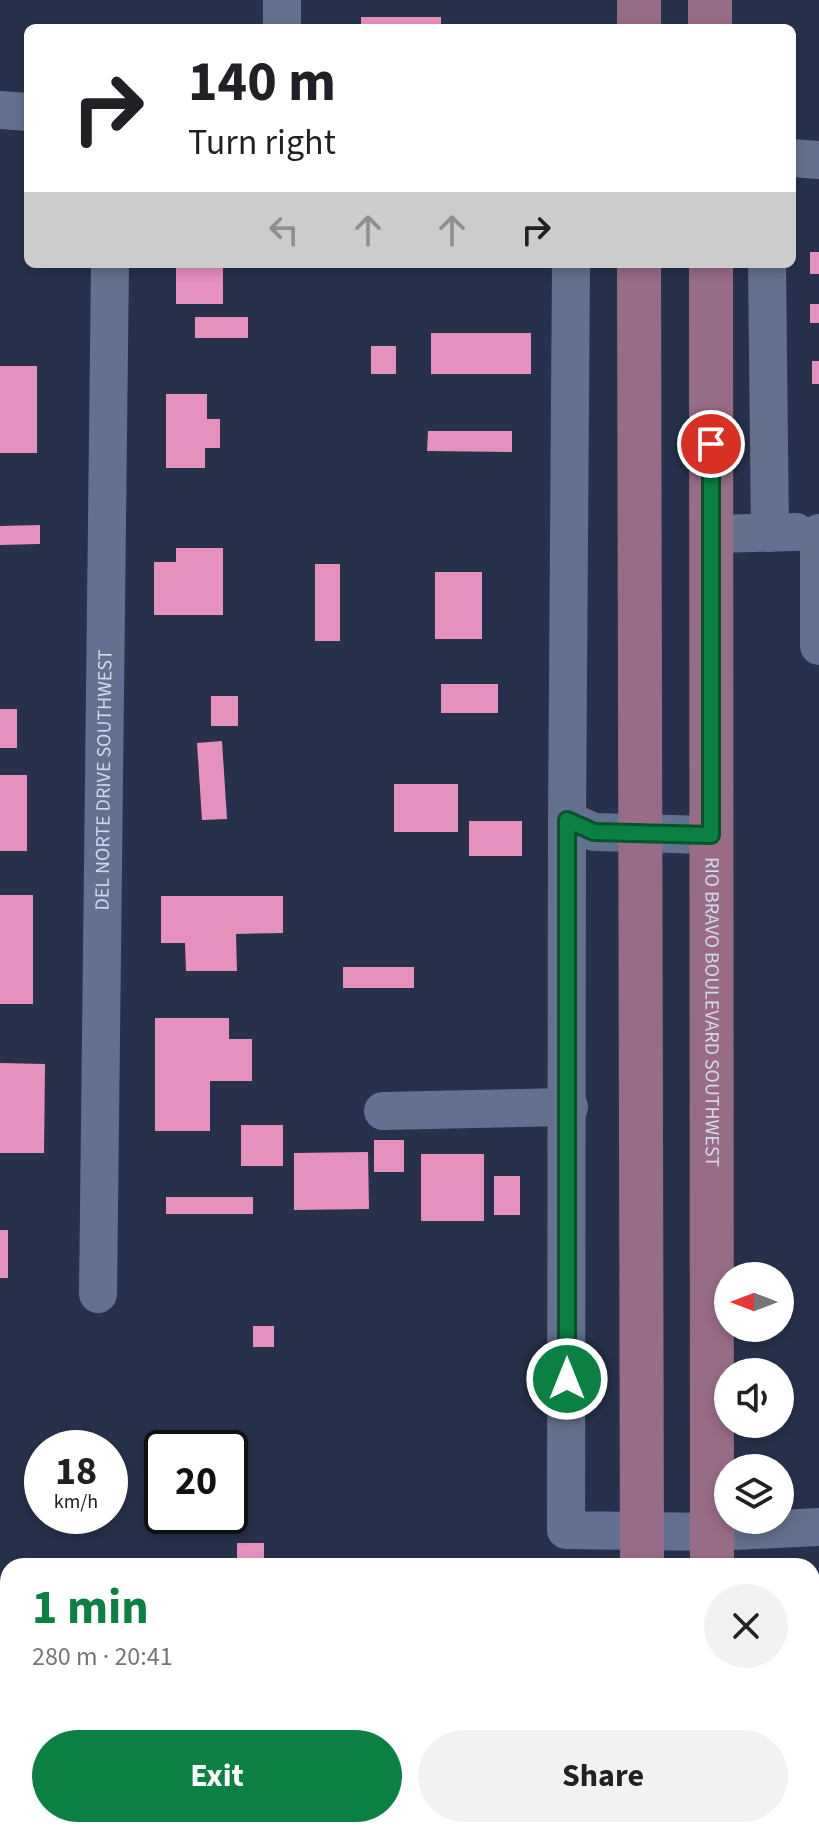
<!DOCTYPE html>
<meta charset="utf-8">
<style>
body{margin:0;font-family:"Source Sans 3",sans-serif;background:#f2f2f2;color:#202124;height:100vh;display:flex;flex-direction:column;font-size:30px;white-space:nowrap}
*{box-sizing:border-box;margin:0}
p{font-size:26px;color:#757577}
.icon{flex:none;width:44px;height:44px;fill:none;stroke:currentColor;stroke-width:2;stroke-linecap:round;stroke-linejoin:round}
.map{position:relative;flex:1;overflow:hidden}
.sheet{position:absolute;left:0px;top:1558px;width:820px;height:280px;display:flex;flex-direction:column;background:#fff;border-radius:24px 24px 0 0;box-shadow:0 4px 12px #0003}
.sheet>*{flex:none}
.banner{position:absolute;left:24px;top:24px;width:772px;height:244px;border-radius:12px;box-shadow:0 4px 12px #0003;background:#fff;color:#202124;overflow:hidden}
.needle{width:52px;rotate:270deg}
.controls{position:absolute;left:714px;top:1262px;display:grid;gap:16px}
.controls a{display:grid;place-items:center;width:80px;height:80px;border-radius:50%;background:#fff;box-shadow:0 4px 12px #0003;font-size:40px}
.speed{position:absolute;left:24px;top:1430px;display:flex;gap:16px;font-size:40px;font-weight:700;text-align:center}
.speed>*{display:grid;place-content:center;width:104px;height:104px;border-radius:50%;background:#fff;box-shadow:0 4px 12px #0003;line-height:1}
.speed small{font-size:20px;font-weight:400}
.speed .limit{border:4px solid #111;border-radius:12px;background:#fff;color:#111}
.pin{position:absolute;display:grid;place-items:center;width:68px;height:68px;color:#fff;margin:-34px;border:4px solid #fff;border-radius:50%;box-shadow:0 2px 8px #0007}
.me{position:absolute;width:88px;margin:-44px;rotate:0deg;stroke-linejoin:round;filter:drop-shadow(0 0 6px #0008)}
.turn{display:flex;align-items:center;gap:28px;height:168px;padding:0 32px;font-size:36px}
.turn .icon{width:104px;height:104px;stroke-width:2.5}
.turn b{display:block;font-size:56px;line-height:68px}
.lanes{display:flex;align-items:center;height:76px;padding:0 32px;background:#0003;justify-content:center;gap:40px;direction:ltr}
.lanes .off{opacity:.35}
.round{display:grid;place-items:center;flex:none;width:84px;height:84px;border-radius:42px;background:#f2f2f2}
.summary{display:flex;align-items:center;justify-content:space-between;height:136px;padding:0 32px}
h1{font-size:48px;font-weight:700;line-height:60px;color:#0b8043}
.cta{display:flex;gap:16px;margin-top:auto;padding:16px 32px}
.cta a{flex:1;height:92px;border-radius:48px;background:#0b8043;color:#fff;font-size:32px;font-weight:700;line-height:92px;text-align:center}
.cta a+a{background:#f2f2f2;color:#202124}
.map>svg:first-child{display:block}
</style>
<div class="map">
<svg width="819" height="1838" viewBox="0 0 819 1838">
<rect width="100%" height="100%" fill="#27314c"/>
<g fill="#e690bd">
<rect x="361" y="17" width="80" height="11"/>
<rect x="810" y="252" width="9" height="22"/>
<rect x="176" y="264" width="47" height="40"/>
<rect x="810" y="304" width="9" height="19"/>
<rect x="195" y="317" width="53" height="21"/>
<rect x="431" y="333" width="100" height="41"/>
<rect x="371" y="346" width="25" height="28"/>
<rect x="812" y="361" width="7" height="23"/>
<rect x="0" y="366" width="37" height="87"/>
<polygon points="166,394 207,394 207,419 220,419 220,448 205,448 205,468 166,468"/>
<polygon points="428,431 512,431 512,452 427,451"/>
<polygon points="40,525 40,544 0,545 0,526"/>
<polygon points="176,548 223,548 223,615 154,615 154,562 176,562"/>
<rect x="315" y="564" width="25" height="77"/>
<rect x="435" y="572" width="47" height="67"/>
<rect x="441" y="684" width="57" height="29"/>
<rect x="211" y="696" width="27" height="30"/>
<rect x="0" y="709" width="17" height="39"/>
<polygon points="222,741 227,819 202,820 197,743"/>
<rect x="0" y="775" width="27" height="76"/>
<rect x="394" y="784" width="64" height="48"/>
<rect x="469" y="821" width="53" height="35"/>
<rect x="0" y="895" width="33" height="109"/>
<polygon points="161,896 283,896 283,933 236,934 237,971 186,971 185,943 161,943"/>
<rect x="343" y="967" width="71" height="21"/>
<polygon points="155,1018 229,1018 229,1039 252,1039 252,1081 210,1081 210,1131 155,1131"/>
<polygon points="0,1063 45,1064 44,1153 0,1153"/>
<rect x="241" y="1125" width="42" height="41"/>
<rect x="374" y="1140" width="30" height="32"/>
<polygon points="368,1152 369,1209 294,1210 294,1153"/>
<rect x="421" y="1154" width="63" height="67"/>
<rect x="494" y="1176" width="26" height="39"/>
<rect x="166" y="1197" width="87" height="17"/>
<rect x="0" y="1230" width="8" height="48"/>
<rect x="253" y="1326" width="21" height="21"/>
<rect x="237" y="1543" width="27" height="23"/>
<rect x="0" y="1634" width="8" height="44"/>
</g>
<g fill="none" stroke-linecap="round" stroke-linejoin="round">
<g stroke="#64708f" stroke-width="38">
<polyline points="282,0 282,28"/>
<polyline points="0,110 28,112"/>
<polyline points="792,158 819,160"/>
<polyline points="571,264 567,820 594,832 711,835"/>
<polyline points="767,264 770,533"/>
<polyline points="819,533 819,646"/>
<polyline points="711,534 796,532"/>
<polyline points="567,820 566,1530 713,1532 819,1527"/>
<polyline points="383,1111 569,1107"/>
<path id="s1" d="M98,1294L110,264"/>
</g>
<g stroke="#986b87" stroke-width="44">
<polyline points="710,0 710,28"/>
<polyline points="639,28 639,0"/>
<polyline points="639,264 642,1566"/>
<path id="s2" d="M711,264L712,1566"/>
<polyline points="637,1838 637,1830"/>
<polyline points="706,1838 706,1830"/>
</g>
</g>
<g fill="none" stroke-linecap="round" stroke-linejoin="round">
<defs>
<polyline id="route" points="567,1379 567,820 594,832 711,835 711,444"/>
</defs>
<use href="#route" stroke="#07532c" stroke-width="20"/>
<use href="#route" stroke="#0b8043" stroke-width="14"/>
</g>
<g text-anchor="middle" dominant-baseline="central" stroke-width="8" stroke-linejoin="round" paint-order="stroke">
<g font-size="20" fill="#d1d9ea" stroke="#27314c">
<text stroke="none"><textPath href="#s1" startOffset="514">DEL NORTE DRIVE SOUTHWEST</textPath></text>
<text stroke="none"><textPath href="#s2" startOffset="748">RIO BRAVO BOULEVARD SOUTHWEST</textPath></text>
</g>
</g>
</svg>
<div class="controls">
<a><svg class="needle" viewBox="-14 -14 28 28"><path d="M0-13l5 13h-10z" fill="#e53935"/><path d="M0 13l5-13h-10z" fill="#757577"/></svg></a>
<a><svg class="icon" aria-label="sound" viewBox="0 0 24 24"><path d="M4 9h4l5-4v14l-5-4H4zM17 9q2 3 0 6"/></svg></a>
<a><svg class="icon" aria-label="layers" viewBox="0 0 24 24"><path d="M12 4l9 5-9 5-9-5zM3 14l9 5 9-5"/></svg></a>
</div>
<div class="speed"><div>18<small>km/h</small></div><div class="limit">20</div></div>
<div class="pin" style="left:711px;top:444px;background:#d93025"><svg class="icon" aria-label="arrive" viewBox="0 0 24 24"><path d="M6 21V4h12l-3 4 3 4H6"/></svg></div>
<svg class="me" style="left:567px;top:1379px" viewBox="-20 -20 40 40"><circle r="17" fill="#0b8043" stroke="#fff" stroke-width="3"/><path d="M0-11L8 9 0 5-8 9z" fill="#fff"/></svg>
<div class="banner">
<div class="turn"><svg class="icon" aria-label="right" viewBox="0 0 24 24"><path d="M7 20v-9h11M14 6l5 5-5 5"/></svg><div><b>140 m</b>Turn right</div></div>
<div class="lanes"><svg class="icon off" aria-label="left" viewBox="0 0 24 24"><path d="M17 20v-9H6M10 6l-5 5 5 5"/></svg><svg class="icon off" aria-label="ahead" viewBox="0 0 24 24"><path d="M12 20V5M6 11l6-6 6 6"/></svg><svg class="icon off" aria-label="ahead" viewBox="0 0 24 24"><path d="M12 20V5M6 11l6-6 6 6"/></svg><svg class="icon" aria-label="right" viewBox="0 0 24 24"><path d="M7 20v-9h11M14 6l5 5-5 5"/></svg></div>
</div>
<section class="sheet">
<div class="summary"><div><h1>1 min</h1><p>280 m · 20:41</p></div><a class="round"><svg class="icon" aria-label="close" viewBox="0 0 24 24"><path d="M6 6l12 12M18 6L6 18"/></svg></a></div>
<div class="cta"><a>Exit</a><a>Share</a></div>
</section>
</div>
